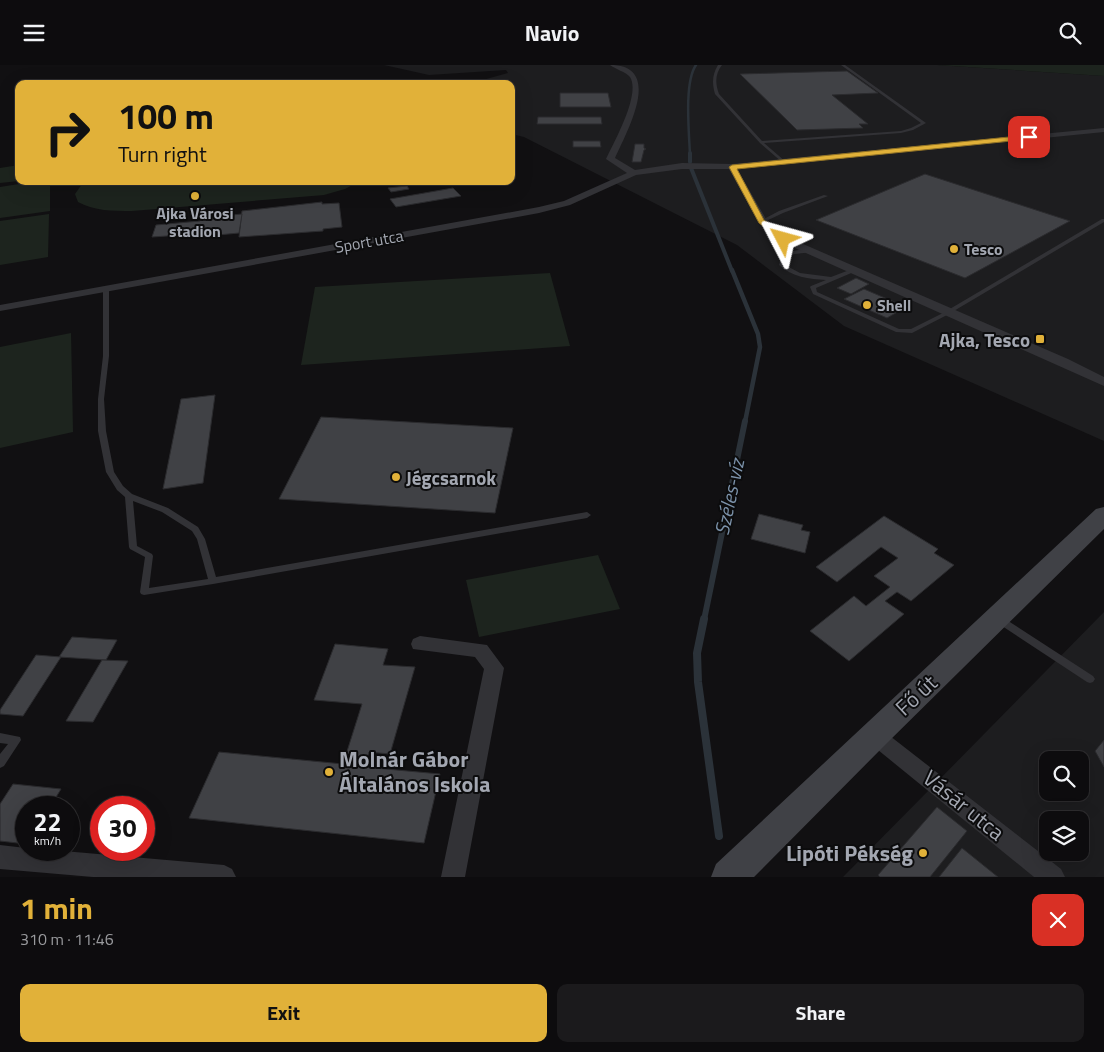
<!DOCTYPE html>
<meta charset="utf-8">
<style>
body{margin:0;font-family:"Titillium Web",sans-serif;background:#1b1a1c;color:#f1f3f6;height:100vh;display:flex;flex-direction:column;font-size:19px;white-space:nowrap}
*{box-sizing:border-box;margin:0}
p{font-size:16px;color:#9a9b9e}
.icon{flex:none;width:28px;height:28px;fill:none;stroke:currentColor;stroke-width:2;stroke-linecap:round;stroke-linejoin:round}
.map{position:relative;height:812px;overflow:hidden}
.panel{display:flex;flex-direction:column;background:#0d0c0e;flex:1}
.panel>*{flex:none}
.hud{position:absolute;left:15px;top:15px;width:500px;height:105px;border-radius:10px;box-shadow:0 5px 20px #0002,0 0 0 1px #2d2c2e;background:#e1b139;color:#111;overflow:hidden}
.fabs{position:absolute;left:1039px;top:686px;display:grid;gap:10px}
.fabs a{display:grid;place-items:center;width:50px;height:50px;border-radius:10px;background:#0d0c0e;box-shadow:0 5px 20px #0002,0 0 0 1px #2d2c2e;font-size:25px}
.speed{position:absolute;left:15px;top:731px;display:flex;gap:10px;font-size:25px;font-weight:700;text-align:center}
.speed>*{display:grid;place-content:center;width:65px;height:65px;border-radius:50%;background:#0d0c0e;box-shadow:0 5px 20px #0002,0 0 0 1px #2d2c2e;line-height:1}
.speed small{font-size:12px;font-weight:400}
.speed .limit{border:8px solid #d22;background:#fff;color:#111}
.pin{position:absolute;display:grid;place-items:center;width:42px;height:42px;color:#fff;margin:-21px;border-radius:10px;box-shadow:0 2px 8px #0006}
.me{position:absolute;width:55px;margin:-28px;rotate:309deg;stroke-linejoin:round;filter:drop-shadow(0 0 4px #0008)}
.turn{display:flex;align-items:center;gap:18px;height:105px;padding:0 20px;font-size:22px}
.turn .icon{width:65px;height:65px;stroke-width:2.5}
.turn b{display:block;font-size:35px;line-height:42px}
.round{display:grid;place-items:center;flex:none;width:52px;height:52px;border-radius:10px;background:#1b1a1c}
.headline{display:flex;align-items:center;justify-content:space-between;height:85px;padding:0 20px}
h1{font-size:30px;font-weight:700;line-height:38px;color:#e1b139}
.cta{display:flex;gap:10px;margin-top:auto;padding:10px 20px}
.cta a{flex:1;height:58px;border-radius:10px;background:#e1b139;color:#111;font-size:20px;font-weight:700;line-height:58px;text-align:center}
.cta a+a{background:#1b1a1c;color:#f1f3f6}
header{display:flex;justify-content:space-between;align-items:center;height:65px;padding:0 20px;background:#0d0c0e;font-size:22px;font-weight:700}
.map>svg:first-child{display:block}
</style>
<header><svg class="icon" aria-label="menu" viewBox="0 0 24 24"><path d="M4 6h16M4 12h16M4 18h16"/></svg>Navio<svg class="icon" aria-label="search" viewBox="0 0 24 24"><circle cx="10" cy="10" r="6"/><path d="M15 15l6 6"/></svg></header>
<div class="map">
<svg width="1104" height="812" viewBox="0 0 1104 812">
<rect width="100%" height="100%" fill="#111012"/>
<g fill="#1d1d1f" fill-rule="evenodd">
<polygon points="384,0 937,0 1104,11 1104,376 844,261 737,180 524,72 511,69 511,19 468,19 508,8 506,5 429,10"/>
<path d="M1104,547V812H843L931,723ZM1048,695H1080V728H1048ZM1048,755H1080V788H1048Z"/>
</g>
<g fill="#1d241e">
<polygon points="937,0 1104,0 1104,11"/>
<polygon points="19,100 19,116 0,118 0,103"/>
<polygon points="38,116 50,116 50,146 0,153 0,122"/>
<path d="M87,116H360L345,124L324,130L132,146C112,146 95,146 78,137L75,129L82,119Z"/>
<polygon points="49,149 48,192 0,200 0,156"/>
<polygon points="550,208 570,281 301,300 315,222"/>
<polygon points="71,268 73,367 0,383 0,282"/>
<polygon points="598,490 620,544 479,572 466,515"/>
</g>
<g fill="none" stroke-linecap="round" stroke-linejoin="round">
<path stroke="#2b3239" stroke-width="2.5" d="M690,90C689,67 684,17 696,0"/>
<g stroke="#2b3239" stroke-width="4">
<polyline points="690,88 690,97"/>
<polyline points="691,103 732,206"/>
</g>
<polyline stroke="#2b3239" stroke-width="4.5" points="732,205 758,269 760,282 745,357"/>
<polyline stroke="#2b3239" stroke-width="6" points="704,555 745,356"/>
<polyline stroke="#2b3239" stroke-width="8" points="704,554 697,588 698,617 719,771"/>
</g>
<g fill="#404145" stroke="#2b2b2e">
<polygon points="847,6 878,28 832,30 868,59 859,59 863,63 797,65 740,9"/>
<polygon points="560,28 608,28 611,42 560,42"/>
<polygon points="538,52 601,52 602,59 537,59"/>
<polygon points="573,76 600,76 601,82 573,82"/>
<polygon points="635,79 644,79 644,83 646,84 644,85 641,97 632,97"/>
<polygon points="925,109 1070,156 965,213 816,155"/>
<polygon points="407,121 409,124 391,127 388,123"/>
<polygon points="453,123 461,131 396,142 390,134"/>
<polygon points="322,137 322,139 339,138 342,162 323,164 323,166 239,172 242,146"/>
<polygon points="242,149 239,168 196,172 196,169 152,172 156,160 200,156 201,153"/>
<polygon points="856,213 869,219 851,229 837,223"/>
<polygon points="864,224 906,242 887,253 844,234"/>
<polygon points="215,330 203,418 163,424 181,334"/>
<polygon points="321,352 513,363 495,448 279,434"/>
<polygon points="759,449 803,460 801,465 810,467 805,488 751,474"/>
<polygon points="884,451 938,484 934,488 954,500 911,536 897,527 885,536 904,549 849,596 810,566 854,531 866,541 890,522 874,511 898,493 881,482 837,517 816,502"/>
<polygon points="72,572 117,575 106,595 59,592"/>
<polygon points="335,579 388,584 383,600 415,602 390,689 369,687 364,702 440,709 424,778 189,753 219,687 343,699 362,639 314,635"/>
<polygon points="36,590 61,592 23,651 0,649 0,645"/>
<polygon points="102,595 128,596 93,657 66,656"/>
<polygon points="1104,675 1104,702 1095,686"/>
<polygon points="13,719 61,724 50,742 26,742 26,779 0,776 0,739"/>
<polygon points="937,742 967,766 930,812 880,812 878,810"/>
<polygon points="962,783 998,812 939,812"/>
</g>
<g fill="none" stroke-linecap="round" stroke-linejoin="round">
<g fill="#323236" fill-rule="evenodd">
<path d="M718,0H722C715,9 715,18 719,29L762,76L901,66L911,63L921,58L841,0H845L926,58L913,65L901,68L764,78L786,97L783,98L760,78L715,29C712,18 712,10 718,0Z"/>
<polygon points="824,130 828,131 783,148 764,157 760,156 779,146"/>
<path d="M1102,154H1104V157L947,250L912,268L896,267L813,229L810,222L811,221L826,215C809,214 792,212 779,200L782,189C792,186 803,183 813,186L812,187L795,189L786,191L785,200L800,208L831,212L852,204H856V206L816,223L817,227L899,264H911L943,248Z"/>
<path d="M106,222L109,224V291L104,334L106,366L114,407L123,421L132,429L168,443L198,462L205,474L216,512L587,447L591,450L587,453L213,519L144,530L141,529L140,527L145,492L130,484L129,482L125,432L117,425L106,407L98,366V334L103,291V224ZM133,436L162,447L192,466L197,474L208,514L149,523L153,491L152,489L137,481Z"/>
<polygon points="999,550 1093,611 1095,614 1093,617 1090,618 1087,617 996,557 994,554 996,551"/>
<polygon points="0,668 20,672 21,675 4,701 0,703 0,689 8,679 0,678"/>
</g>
<g fill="#323236" fill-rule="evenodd">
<path d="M610,0C665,0 626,68 615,93L635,105L682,98L732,99L1104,63V67L737,104L766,154L787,172L1068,294L1104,312V321L779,176L759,158L729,104H682L636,110L570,140L539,148L0,246V240L539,142L564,136L627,108L606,94C614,77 641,29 630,12C626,7 615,4 610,0Z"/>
<polygon points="420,571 487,580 504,603 465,812 441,812 484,604 475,592 413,584 411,579 413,574"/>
<polygon points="874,661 881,664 1061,804 1065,812 1034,812 867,676 864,670 867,664"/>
<polygon points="0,780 26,783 26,785 52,785 224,800 232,804 236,812 93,812 0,804"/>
</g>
<polygon fill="#404146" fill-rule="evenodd" points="1104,442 1104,464 885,680 754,812 711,812 716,799 1096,444"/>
</g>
<polygon fill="#e1b139" stroke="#927325" points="1029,70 1031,74 737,104 764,155 787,174 783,176 759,158 729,102 732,100"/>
<g fill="#e1b139" stroke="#0c0c0d" stroke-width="2">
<circle cx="195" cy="131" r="5"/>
<circle cx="954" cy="184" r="5"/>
<circle cx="867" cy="240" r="5"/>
<rect x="1035" y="269" width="10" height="10" rx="2.5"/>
<circle cx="396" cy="412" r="5"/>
<circle cx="329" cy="707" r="5"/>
<circle cx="923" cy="788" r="5"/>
</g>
<g text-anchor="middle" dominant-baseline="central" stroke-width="4" stroke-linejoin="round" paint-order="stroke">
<g font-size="16" font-weight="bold" fill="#a3a7b1" stroke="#0c0c0d" text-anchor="start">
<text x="195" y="148" text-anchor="middle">Ajka Városi<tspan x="195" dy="18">stadion</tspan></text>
<text x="964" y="184">Tesco</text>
<text x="877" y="240">Shell</text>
</g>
<g font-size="16" fill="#a3a7b1" stroke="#0c0c0d">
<text transform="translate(369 176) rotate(-10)">Sport utca</text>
</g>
<g font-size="19" font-weight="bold" fill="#a3a7b1" stroke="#0c0c0d" text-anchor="end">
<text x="1030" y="274">Ajka, Tesco</text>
<text x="406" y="412" text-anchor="start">Jégcsarnok</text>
</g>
<g font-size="20" font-style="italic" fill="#7c92aa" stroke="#0c0c0d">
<text transform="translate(729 432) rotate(-78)">Széles-víz</text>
</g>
<g font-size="22" fill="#a3a7b1" stroke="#0c0c0d">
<text transform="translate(916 630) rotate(-43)">Fő út</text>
<text transform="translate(964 740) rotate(39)">Vásár utca</text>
</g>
<g font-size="22" font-weight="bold" fill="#a3a7b1" stroke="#0c0c0d" text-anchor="start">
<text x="339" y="694">Molnár Gábor<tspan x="339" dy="25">Általános Iskola</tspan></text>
<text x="913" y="788" text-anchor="end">Lipóti Pékség</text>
</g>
</g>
</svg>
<div class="fabs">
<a><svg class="icon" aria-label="search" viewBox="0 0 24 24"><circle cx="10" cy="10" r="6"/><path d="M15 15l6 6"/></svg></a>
<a><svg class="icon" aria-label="layers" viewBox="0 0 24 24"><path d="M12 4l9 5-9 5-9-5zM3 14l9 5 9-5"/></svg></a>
</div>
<div class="speed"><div>22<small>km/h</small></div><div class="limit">30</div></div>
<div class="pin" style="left:1029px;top:72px;background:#d93025"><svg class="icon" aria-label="arrive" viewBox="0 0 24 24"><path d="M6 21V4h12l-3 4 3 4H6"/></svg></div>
<svg class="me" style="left:783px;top:174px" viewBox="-20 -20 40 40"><path d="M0-17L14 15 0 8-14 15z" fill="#e1b139" stroke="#fff" stroke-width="4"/></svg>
<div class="hud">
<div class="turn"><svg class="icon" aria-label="right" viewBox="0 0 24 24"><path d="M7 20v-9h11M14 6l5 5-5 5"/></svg><div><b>100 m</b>Turn right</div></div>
</div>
</div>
<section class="panel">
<div class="headline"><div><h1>1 min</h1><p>310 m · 11:46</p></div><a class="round" style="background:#d93025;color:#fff"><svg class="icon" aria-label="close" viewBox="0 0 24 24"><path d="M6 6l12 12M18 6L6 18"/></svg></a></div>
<div class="cta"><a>Exit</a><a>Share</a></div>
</section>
